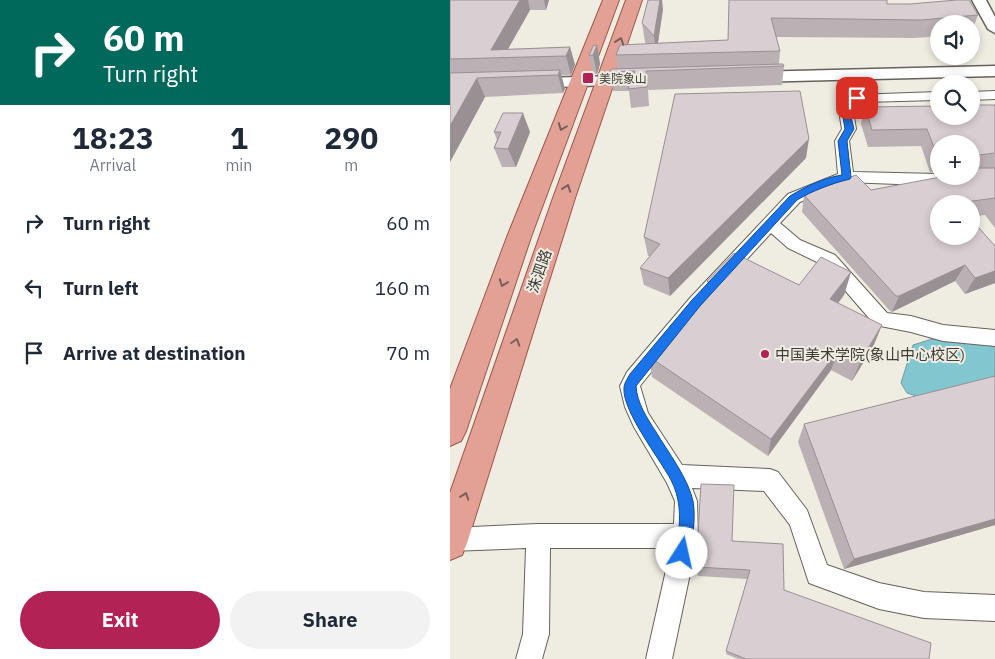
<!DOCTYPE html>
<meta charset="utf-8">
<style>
body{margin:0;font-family:"IBM Plex Sans","Noto Sans SC",sans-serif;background:#f2f2f3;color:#1f2937;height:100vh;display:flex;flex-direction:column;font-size:19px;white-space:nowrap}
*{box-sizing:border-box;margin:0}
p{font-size:16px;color:#747a83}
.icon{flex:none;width:28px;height:28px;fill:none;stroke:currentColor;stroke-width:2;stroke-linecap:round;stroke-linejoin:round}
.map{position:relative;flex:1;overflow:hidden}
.panel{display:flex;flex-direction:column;background:#fff;width:450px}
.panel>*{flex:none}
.hud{background:#00695c;color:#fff;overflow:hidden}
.fabs{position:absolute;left:480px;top:15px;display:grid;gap:10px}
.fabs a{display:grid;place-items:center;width:50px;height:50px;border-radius:50%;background:#fff;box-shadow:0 2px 8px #0003;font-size:25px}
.pin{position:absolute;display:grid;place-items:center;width:42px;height:42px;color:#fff;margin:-21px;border-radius:10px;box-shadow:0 2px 8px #0006}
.me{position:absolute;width:55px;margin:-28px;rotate:10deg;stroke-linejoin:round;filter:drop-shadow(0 0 4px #0008)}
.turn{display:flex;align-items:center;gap:18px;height:105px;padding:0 20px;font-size:22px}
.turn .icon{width:65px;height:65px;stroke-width:2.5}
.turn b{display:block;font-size:35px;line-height:42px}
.eta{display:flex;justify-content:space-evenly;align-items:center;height:85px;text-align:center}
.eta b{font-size:30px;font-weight:700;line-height:35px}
.button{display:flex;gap:10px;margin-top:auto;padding:10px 20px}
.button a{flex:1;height:58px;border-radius:30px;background:#b22255;color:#fff;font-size:20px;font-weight:700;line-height:58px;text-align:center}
.button a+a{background:#f2f2f3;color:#1f2937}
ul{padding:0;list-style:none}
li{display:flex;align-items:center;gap:15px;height:65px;padding:0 20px}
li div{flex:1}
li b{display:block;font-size:19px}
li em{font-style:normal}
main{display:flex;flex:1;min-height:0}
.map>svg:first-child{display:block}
</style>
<main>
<section class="panel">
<div class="hud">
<div class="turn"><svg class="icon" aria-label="right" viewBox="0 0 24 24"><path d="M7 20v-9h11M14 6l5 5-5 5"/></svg><div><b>60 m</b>Turn right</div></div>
</div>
<div class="eta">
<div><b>18:23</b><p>Arrival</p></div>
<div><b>1</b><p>min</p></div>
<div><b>290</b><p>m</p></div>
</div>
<ul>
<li><svg class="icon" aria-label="right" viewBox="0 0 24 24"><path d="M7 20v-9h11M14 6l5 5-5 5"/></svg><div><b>Turn right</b></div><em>60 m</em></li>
<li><svg class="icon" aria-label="left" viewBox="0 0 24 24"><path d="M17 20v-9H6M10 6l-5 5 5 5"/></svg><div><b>Turn left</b></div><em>160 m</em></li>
<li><svg class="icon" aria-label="arrive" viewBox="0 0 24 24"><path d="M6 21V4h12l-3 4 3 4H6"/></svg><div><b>Arrive at destination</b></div><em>70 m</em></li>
</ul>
<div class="button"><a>Exit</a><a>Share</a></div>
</section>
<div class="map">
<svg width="545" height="659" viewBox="0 0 545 659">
<rect width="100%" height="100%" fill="#efece2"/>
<polygon fill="#82c7cf" stroke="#6e9da2" points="482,339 545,344 545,391 469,397 457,393 451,383 463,345"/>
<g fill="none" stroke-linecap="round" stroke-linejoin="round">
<defs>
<g id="minor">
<polygon points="545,91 545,99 521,100 521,92"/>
<polygon points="489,92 489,100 412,102 404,117 406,129 399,141 403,172 489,174 489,176 521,176 521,174 545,173 545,183 473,185 396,182 350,202 330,223 350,240 385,255 437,313 461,316 493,325 545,330 545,346 493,341 461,332 425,325 373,265 338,248 321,233 252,308 190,386 198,413 232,465 320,469 328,472 357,510 377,565 429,583 474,592 545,595 545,621 474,618 429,609 359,583 340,525 314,491 242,488 247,501 248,536 222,659 196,659 221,548 100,548 99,634 92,659 66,659 73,634 76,548 1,551 0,528 88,524 224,524 225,501 217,483 184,427 175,407 170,386 177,372 240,298 338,194 388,174 385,141 392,129 390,117 402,95"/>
</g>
<g id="tertiary">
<polygon points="522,0 536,0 545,17 545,33 538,29"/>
<polygon points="545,66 545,76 303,82 298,80 295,77 298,74 303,72"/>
<polygon points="176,76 181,78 184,81 181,84 83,88 78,86 75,83 78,80 83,78"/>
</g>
<g id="primary">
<polygon points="153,0 169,0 81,237 16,431 11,441 0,446 0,389 57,237"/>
<polygon points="176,0 192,0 125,198 17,543 12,555 0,560 0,493 103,198"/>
</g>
</defs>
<use href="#minor" stroke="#65625a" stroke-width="2"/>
<use href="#tertiary" stroke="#65625a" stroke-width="3"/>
<use href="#primary" stroke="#9e5548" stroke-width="2"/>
<use href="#minor" fill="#fff" fill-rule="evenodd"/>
<use href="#tertiary" fill="#fff" fill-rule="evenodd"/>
<use href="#primary" fill="#e3a196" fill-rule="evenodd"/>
</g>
<g fill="#bbb1b5">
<polygon points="0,0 99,0 96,10 80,10 58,49 120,47 125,65 121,75 111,75 115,89 113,93 35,97 0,162"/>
<polygon points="279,0 437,4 528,15 521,33 521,24 489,24 489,36 466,38 326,37 330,51 329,64 334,66 332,85 198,90 199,106 181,108 179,91 163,91 160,72 168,68 166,55 196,44 195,42 192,23 213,9 208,43 278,40"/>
<polygon points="147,45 150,64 147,74 143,74 139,56"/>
<polygon points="545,105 545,228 535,215 521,217 521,204 489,204 545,246 545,283 515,294 505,281 442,312 440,311 352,212 354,195 421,190 490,178 490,176 521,176 521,144 489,144 489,172 480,172 471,146 418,147 411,124 415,107"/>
<polygon points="44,132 80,132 66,167 52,167 44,148 47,140"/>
<polygon points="356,158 220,296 194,285 190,268 200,256 198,256 194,237"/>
<polygon points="401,272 394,295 388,303 423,347 402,381 381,370 318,456 202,377 198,356 258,294 257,281 349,285"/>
<polygon points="354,424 545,525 394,569 348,442"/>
<polygon points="282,541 334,590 479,659 288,659 276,654 297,579 248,576 246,567"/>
</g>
<g fill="#989093">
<polygon points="70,0 78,0 80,10 53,58 41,50"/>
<polygon points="94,0 99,0 96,10"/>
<polygon points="210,0 212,0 213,9 206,55 204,36"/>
<polygon points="147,45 150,64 147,74 143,55"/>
<polygon points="120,47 125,65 121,75 116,56"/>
<polygon points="110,70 115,89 113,93 108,75"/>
<polygon points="27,78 35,97 0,162 0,126"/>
<polygon points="73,113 80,132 66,167 58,149"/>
<polygon points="359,139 356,158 220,296 218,278"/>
<polygon points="529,155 521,171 521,170 527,157"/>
<polygon points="515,265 505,281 442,312 449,296"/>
<polygon points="545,271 545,283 515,294 525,278"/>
<polygon points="401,272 394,295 374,322 380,299"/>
<polygon points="432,325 423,347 402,381 411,360"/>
<polygon points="389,349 381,370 318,456 321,439"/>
<polygon points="545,519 545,525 394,569 404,559"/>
</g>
<g fill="#d9ced2" stroke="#989093">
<polygon points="0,0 70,0 41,50 120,47 116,56 0,59"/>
<polygon points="198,0 210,0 204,36 192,23"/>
<polygon points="279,0 437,0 437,4 460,4 507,0 519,0 528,15 471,20 321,18 330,51 166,55 170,45 278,40"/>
<polygon points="147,45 143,55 139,56 143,46"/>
<polygon points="333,64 334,66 196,71 197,87 178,89 185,71 160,72 161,69"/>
<polygon points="110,70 108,75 27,78 0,126 0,73"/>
<polygon points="350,91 359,139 218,278 190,268 210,244 194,237 225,94"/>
<polygon points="521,105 545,105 545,153 529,155 527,157 521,157 521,144 489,144 489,155 487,155 477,129 422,130 415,107 489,106 489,116 521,116"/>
<polygon points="53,113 73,113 58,149 44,148 51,132 44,132"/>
<polygon points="521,168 545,168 545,198 508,203 508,204 489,204 489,236 521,236 521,219 545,246 545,271 525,278 515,265 449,296 446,296 354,195 406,175 421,190 496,176 521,176"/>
<polygon points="284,253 349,285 371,257 401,272 380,299 432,325 411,360 389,349 321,439 198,356 266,286 257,281"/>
<polygon points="545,376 545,519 404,559 354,424"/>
<polygon points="251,484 284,485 282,541 333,544 334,590 481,643 479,659 296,659 276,651 300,570 246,567"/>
</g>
<defs><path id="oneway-chevron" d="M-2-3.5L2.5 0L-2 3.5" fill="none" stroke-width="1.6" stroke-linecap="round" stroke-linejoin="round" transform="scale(1.25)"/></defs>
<g stroke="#785f5a">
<use href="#oneway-chevron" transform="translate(170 41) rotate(-71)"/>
<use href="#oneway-chevron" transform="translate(112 127) rotate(111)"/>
<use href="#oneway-chevron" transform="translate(117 188) rotate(-70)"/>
<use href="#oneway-chevron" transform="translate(53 283) rotate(110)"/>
<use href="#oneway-chevron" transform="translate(66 342) rotate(-72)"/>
<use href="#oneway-chevron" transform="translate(15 496) rotate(-71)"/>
</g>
<path fill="#1a73e8" stroke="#114b97" d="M404,96L411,98L401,117L404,129L397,141L401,177L400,179C380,184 364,190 347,200L250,306L186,386C187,403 197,418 206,432C218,452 238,478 243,501C246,516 243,544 237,558L232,561L227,558C223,551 227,544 228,536C231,517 230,497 221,480C210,459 172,411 174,388C174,383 178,378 180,374L242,300L340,196C357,186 373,178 392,175L388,141L395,129L393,117Z"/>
<g fill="#b22255" stroke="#efece2" stroke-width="2">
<rect x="132" y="72" width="12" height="12" rx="2.5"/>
<circle cx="315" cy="354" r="5"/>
</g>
<g text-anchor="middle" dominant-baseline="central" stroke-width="4" stroke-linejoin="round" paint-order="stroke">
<g font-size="12" fill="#3e3c39" stroke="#efece2" text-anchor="start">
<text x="149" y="78">美院象山</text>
</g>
<g font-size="15" fill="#3e3c39" stroke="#efece2">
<text transform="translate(89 271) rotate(-71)">洙泗路</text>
</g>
<g font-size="15" fill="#3e3c39" stroke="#efece2" text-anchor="start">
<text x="325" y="354">中国美术学院(象山中心校区)</text>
</g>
</g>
</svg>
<div class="fabs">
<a><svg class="icon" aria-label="sound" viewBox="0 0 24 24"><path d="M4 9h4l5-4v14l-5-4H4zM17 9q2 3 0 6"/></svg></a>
<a><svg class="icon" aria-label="search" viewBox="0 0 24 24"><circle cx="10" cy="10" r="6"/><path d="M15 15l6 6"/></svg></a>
<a>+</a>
<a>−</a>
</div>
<div class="pin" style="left:407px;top:98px;background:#d93025"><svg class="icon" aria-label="arrive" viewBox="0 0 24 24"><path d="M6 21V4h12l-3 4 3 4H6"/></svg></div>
<svg class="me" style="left:232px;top:553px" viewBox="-20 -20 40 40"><circle r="19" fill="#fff"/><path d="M0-13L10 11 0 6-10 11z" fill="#1a73e8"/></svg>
</div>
</main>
